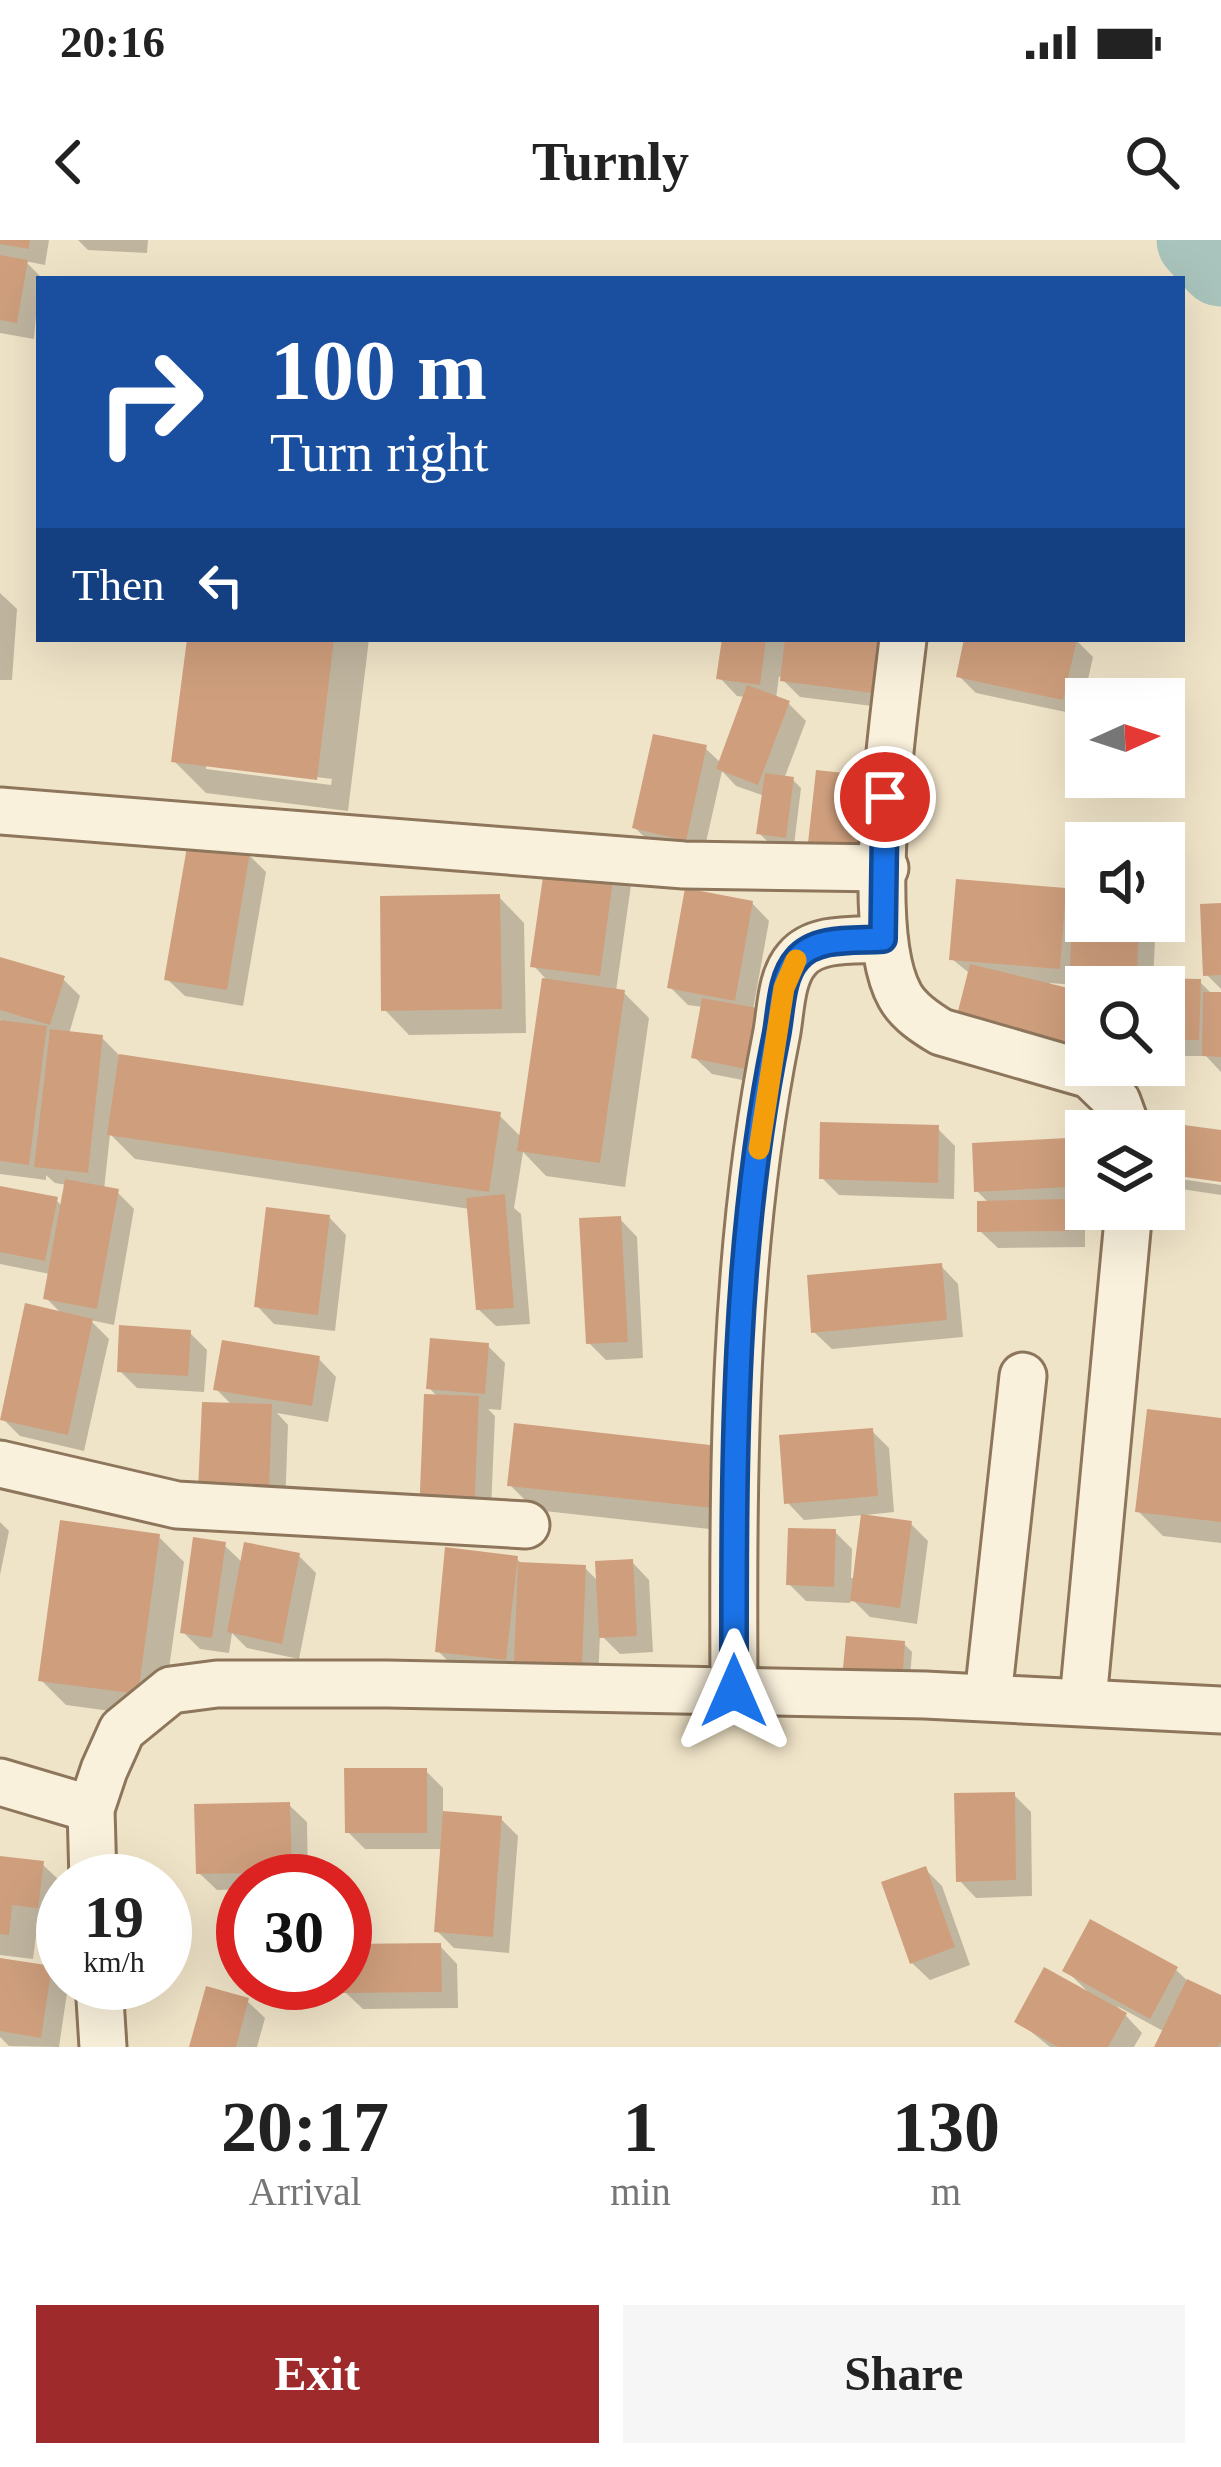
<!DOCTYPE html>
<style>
body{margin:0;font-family:"Times New Roman",serif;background:#f6f6f6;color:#222;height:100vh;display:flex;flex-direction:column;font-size:45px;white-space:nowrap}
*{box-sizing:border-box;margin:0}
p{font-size:39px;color:#767676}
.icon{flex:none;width:66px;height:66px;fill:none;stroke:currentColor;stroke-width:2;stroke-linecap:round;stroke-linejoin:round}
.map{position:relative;height:1807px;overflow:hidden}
.side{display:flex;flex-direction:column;background:#fff;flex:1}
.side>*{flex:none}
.banner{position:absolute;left:36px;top:36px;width:1149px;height:366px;border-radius:0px;box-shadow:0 12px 48px #0002;background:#1a4fa0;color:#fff;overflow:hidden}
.needle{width:78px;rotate:87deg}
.controls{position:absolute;left:1065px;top:438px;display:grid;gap:24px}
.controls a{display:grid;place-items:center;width:120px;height:120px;border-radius:0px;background:#fff;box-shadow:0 12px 48px #0002;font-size:60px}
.speed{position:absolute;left:36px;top:1614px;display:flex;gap:24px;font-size:60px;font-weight:700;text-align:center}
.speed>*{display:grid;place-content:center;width:156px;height:156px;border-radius:50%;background:#fff;box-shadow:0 12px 48px #0002;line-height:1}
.speed small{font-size:30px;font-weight:400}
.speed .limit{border:18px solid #d22;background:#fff;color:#111}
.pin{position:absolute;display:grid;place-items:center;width:102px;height:102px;color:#fff;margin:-51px;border:6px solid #fff;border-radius:50%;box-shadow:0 3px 12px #0007}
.me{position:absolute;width:132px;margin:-66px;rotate:0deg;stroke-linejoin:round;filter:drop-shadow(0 0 9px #0008)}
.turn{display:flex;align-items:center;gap:42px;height:252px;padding:0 36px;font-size:54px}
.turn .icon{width:156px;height:156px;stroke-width:2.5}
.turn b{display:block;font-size:84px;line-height:102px}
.then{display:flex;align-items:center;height:114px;padding:0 36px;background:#0003;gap:24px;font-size:45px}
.eta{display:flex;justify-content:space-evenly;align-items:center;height:204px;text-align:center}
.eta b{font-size:72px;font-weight:700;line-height:84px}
.cta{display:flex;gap:24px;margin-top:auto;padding:24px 36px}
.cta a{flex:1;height:138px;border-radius:0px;background:#9e2a2b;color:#fff;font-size:48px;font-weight:700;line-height:138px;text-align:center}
.cta a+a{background:#f6f6f6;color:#222}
.status{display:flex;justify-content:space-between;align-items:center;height:84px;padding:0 60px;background:#fff;direction:ltr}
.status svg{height:33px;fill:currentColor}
header{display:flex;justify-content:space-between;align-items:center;height:156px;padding:0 36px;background:#fff;font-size:54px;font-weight:700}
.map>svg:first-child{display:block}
</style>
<div class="status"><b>20:16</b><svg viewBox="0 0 49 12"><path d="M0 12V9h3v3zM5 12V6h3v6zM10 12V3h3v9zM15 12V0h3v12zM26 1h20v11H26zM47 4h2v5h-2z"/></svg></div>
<header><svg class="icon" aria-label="back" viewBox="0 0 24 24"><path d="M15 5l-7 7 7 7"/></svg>Turnly<svg class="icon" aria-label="search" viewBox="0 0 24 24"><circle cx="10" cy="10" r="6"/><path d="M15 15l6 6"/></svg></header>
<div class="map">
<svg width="1221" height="1807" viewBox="0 0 1221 1807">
<rect width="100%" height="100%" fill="#f0e4c8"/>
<g fill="#0003" fill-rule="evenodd">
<polygon points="0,0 49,0 45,25 25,21 43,39 39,39 34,99 0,93"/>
<polygon points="78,0 148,0 147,13 88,10"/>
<polygon points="0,353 17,369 12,440 0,440"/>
<path d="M190,399H369L348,571L206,553L174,521ZM206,523L332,539L331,545L206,529Z"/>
<polygon points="725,399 913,399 904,470 800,457 779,436 776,459 789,464 806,481 784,539 793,540 801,548 794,605 767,601 759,593 765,556 736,546 722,531 703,616 653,605 635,588 705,508 721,523 746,457 737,456 720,438"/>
<polygon points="967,399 1075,399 1093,417 1080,475 976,453 959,436"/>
<polygon points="249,615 266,632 243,766 185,756 167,739"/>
<polygon points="613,628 631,645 616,751 624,753 649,778 625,947 546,936 523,912 514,968 521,974 530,1084 496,1086 478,1069 470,969 135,919 110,894 104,950 117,952 134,969 114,1085 90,1080 109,1099 84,1211 20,1196 3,1179 63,1075 46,1058 50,1034 0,1024 0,949 56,960 63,967 67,945 55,943 46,935 46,940 0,934 0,783 5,784 0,779 0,720 63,739 80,756 69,794 102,798 119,815 499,875 522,898 545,738 534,726"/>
<polygon points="1065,651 1076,662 1086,655 1086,681 1156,681 1153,741 1200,742 1213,755 1221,755 1221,832 1206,816 1164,816 1164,747 1091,747 1077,733 1076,745 1050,743 1050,747 1079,754 1086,761 1083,826 952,719"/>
<polygon points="499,657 524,683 526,793 409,795 384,769"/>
<polygon points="752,663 769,681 753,770 773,846 712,834 694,817 703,767 688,765 670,747"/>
<polygon points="1221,665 1221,749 1206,734"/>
<polygon points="937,888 955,906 954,959 839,955 822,938"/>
<polygon points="1164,891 1221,893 1221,939 1173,932 1173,938 1221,945 1221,955 1175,948 1164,937"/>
<polygon points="1086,900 1086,963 1069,964 1085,980 1085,1007 998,1008 980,991 990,964 977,951"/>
<polygon points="329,977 346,995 335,1091 274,1084 257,1066"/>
<polygon points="620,979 637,997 643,1118 606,1120 589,1103"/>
<polygon points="941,1026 958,1044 963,1097 832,1109 814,1092"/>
<polygon points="190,1093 207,1110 204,1152 137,1148 120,1131"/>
<polygon points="488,1106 505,1123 501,1170 488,1169 495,1176 490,1293 440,1291 438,1157 429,1148"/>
<polygon points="319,1119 336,1137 328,1182 277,1173 288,1185 285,1268 218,1266 233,1166 216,1149"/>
<polygon points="1221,1181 1221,1303 1163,1296 1138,1271"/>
<polygon points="872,1191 889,1208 894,1272 865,1275 911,1284 928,1301 917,1384 870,1377 851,1358 850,1363 806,1361 789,1344 835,1292 852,1309 851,1338 856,1338 864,1275 804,1280 787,1262"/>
<polygon points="718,1209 737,1292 535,1270 510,1245"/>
<polygon points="0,1282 9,1291 0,1335"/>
<polygon points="159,1297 184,1322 162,1478 66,1465 41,1440"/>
<polygon points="224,1305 243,1323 299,1316 316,1333 299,1419 247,1408 232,1393 229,1413 200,1409 183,1392"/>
<polygon points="516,1318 523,1325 585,1328 600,1343 632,1322 649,1340 653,1412 620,1414 600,1394 598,1441 455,1428 438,1411"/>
<polygon points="904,1404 912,1412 909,1451 854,1446"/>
<polygon points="426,1531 443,1548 443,1574 501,1579 518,1596 509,1713 454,1708 437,1691 443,1609 365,1609 348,1592"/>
<polygon points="1014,1555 1031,1572 1032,1656 976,1658 959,1640"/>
<polygon points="289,1565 307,1582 308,1641 243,1641 243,1649 217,1650 199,1633"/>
<polygon points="0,1619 42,1624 63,1644 63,1692 37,1688 33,1719 0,1715"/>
<polygon points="925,1629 942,1646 970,1725 930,1740 912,1723"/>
<polygon points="440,1706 457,1724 458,1768 363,1769 345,1752"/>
<polygon points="50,1729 68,1746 59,1807 9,1806 0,1797 0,1730"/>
<polygon points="1066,1730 1176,1730 1191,1744 1221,1759 1221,1807 1157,1807 1165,1792 1117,1766 1142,1793 1134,1807 1050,1807 1018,1781 1089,1753"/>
<polygon points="247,1761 265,1778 257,1807 192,1807"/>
</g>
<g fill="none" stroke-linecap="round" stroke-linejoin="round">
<polyline stroke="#a9c4bc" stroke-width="87" points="1200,0 1221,23"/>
</g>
<g fill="#cf9f7d">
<polygon points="0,0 30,0 29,9 0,4"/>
<polygon points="0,15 28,20 17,83 0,80"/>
<polygon points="187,399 334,399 317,540 171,522"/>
<polygon points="722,399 766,399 760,445 716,439"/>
<polygon points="785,399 895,399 888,455 780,441"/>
<polygon points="964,399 1077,399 1063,460 956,437"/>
<polygon points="747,445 790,461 758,545 716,529"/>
<polygon points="653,494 707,505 686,601 632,588"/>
<polygon points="816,530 881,537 871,619 807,612"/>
<polygon points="765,533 794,537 786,598 756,594"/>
<polygon points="188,601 250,612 227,750 164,740"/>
<polygon points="546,616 615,625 600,736 530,727"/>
<polygon points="956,639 1066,648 1060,729 949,720"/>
<polygon points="685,648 753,661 735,761 667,748"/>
<polygon points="1073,652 1086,652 1086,681 1139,681 1137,733 1070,730"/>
<polygon points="500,654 502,769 381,771 380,656"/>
<polygon points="1221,663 1221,735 1203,736 1200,664"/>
<polygon points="0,717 65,736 50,785 0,770"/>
<polygon points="970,724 1080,751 1066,811 955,783"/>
<polygon points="1097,737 1201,739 1199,800 1164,800 1164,747 1096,747"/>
<polygon points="542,738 625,750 600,923 517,911"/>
<polygon points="1203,752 1221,752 1221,817 1202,816"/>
<polygon points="702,758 768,770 756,831 691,818"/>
<polygon points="0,780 47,786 29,925 0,921"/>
<polygon points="50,789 103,795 88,933 34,927"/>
<polygon points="119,814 501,872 489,952 107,895"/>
<polygon points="820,882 939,885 938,943 819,939"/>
<polygon points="1162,882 1221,890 1221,942 1164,934"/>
<polygon points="1086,897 1086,946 974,952 972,903"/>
<polygon points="65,939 119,949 97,1069 43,1059"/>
<polygon points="0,946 58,957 45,1021 0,1012"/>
<polygon points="505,954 514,1068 476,1070 466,958"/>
<polygon points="1069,959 1069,991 977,992 977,961"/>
<polygon points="266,967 330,975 318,1075 254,1067"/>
<polygon points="621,976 628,1102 586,1104 579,978"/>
<polygon points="942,1023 947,1080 811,1093 807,1035"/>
<polygon points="25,1063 93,1079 68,1195 0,1180"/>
<polygon points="119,1085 191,1090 188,1136 117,1132"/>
<polygon points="430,1098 489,1103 485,1154 426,1149"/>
<polygon points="222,1100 320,1116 312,1166 213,1150"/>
<polygon points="424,1154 479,1156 474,1277 419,1275"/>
<polygon points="202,1162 272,1164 269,1253 198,1250"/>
<polygon points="1147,1169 1221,1178 1221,1282 1135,1272"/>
<polygon points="514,1183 719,1206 713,1268 507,1246"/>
<polygon points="873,1188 878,1256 784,1264 779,1195"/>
<polygon points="861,1274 912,1281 900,1368 850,1361"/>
<polygon points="60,1280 160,1294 138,1454 38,1441"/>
<polygon points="788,1288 836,1289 834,1347 786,1345"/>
<polygon points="193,1297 226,1302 212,1398 180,1393"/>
<polygon points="244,1302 300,1313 282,1404 227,1392"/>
<polygon points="445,1307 518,1316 506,1420 435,1412"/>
<polygon points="633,1319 637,1396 599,1398 595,1321"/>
<polygon points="518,1322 586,1325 582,1425 514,1422"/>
<polygon points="846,1396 905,1401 902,1444 842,1439"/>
<polygon points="344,1528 427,1528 427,1593 345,1593"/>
<polygon points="1015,1552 1016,1640 956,1642 954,1553"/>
<polygon points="290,1562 292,1632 196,1634 194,1564"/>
<polygon points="443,1571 502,1576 493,1697 434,1692"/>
<polygon points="0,1616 44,1621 38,1668 12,1665 9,1695 0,1694"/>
<polygon points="926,1626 955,1707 910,1724 881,1642"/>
<polygon points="1090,1679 1178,1727 1150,1779 1062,1731"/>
<polygon points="441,1703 442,1752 342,1753 345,1704"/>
<polygon points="0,1718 52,1726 41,1798 0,1791"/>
<polygon points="1044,1727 1127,1773 1108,1807 1058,1807 1014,1782"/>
<polygon points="1187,1739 1221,1755 1221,1802 1218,1807 1154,1807"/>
<polygon points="206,1746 249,1758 236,1807 189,1807"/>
</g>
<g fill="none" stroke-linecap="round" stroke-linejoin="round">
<defs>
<g id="street">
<path d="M903,399C894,479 862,689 900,756C909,772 926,783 941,792L1090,835L1117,861L1128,891"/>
<polyline points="0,571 684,625 885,628"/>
<polyline points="0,1224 177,1265 526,1285"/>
<path d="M734,1451C733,1233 733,1013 776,797C781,773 780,738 797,719C816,696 856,701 883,699"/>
<polyline points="988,1457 1023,1136"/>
<polyline points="1083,1461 1129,969"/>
<polyline points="0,1542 91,1569"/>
<polyline points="93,1641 91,1569 104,1530 122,1490 171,1450 217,1444 387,1444 925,1455 1221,1470"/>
<polyline points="99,1743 103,1807"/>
</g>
</defs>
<use href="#street" stroke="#8d765c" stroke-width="51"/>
<use href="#street" stroke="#faf1dc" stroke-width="45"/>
</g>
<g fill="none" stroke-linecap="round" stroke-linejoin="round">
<defs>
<path id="route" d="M734,1451C734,1233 732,1013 776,797C781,773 780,738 797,719C816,696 856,701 883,699L885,557"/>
</defs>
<use href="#route" stroke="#114b97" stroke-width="30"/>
<use href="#route" stroke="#1a73e8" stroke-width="21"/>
<polyline stroke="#f59e0b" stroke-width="21" points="759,909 784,748 796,720"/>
</g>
</svg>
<div class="controls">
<a><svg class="needle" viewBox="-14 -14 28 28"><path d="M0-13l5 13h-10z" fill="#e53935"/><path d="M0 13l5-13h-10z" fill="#767676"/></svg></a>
<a><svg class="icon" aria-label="sound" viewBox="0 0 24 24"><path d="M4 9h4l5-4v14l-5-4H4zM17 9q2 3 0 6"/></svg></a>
<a><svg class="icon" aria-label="search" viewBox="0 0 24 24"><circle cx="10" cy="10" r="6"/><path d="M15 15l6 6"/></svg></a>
<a><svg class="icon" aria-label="layers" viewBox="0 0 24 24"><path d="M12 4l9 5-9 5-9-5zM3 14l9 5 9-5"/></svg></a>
</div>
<div class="speed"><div>19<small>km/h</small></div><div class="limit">30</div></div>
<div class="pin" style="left:885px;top:557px;background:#d93025"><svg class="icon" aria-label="arrive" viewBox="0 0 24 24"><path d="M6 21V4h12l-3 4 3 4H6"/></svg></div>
<svg class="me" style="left:734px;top:1451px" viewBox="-20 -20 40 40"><path d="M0-17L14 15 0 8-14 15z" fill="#1a73e8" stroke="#fff" stroke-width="4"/></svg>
<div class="banner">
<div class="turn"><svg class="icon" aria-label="right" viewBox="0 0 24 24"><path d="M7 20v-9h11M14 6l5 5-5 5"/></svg><div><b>100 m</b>Turn right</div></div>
<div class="then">Then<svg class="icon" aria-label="left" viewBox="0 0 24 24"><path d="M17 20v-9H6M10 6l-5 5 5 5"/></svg></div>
</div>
</div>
<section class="side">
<div class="eta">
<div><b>20:17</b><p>Arrival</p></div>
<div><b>1</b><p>min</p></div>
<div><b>130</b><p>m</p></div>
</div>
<div class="cta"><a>Exit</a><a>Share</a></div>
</section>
